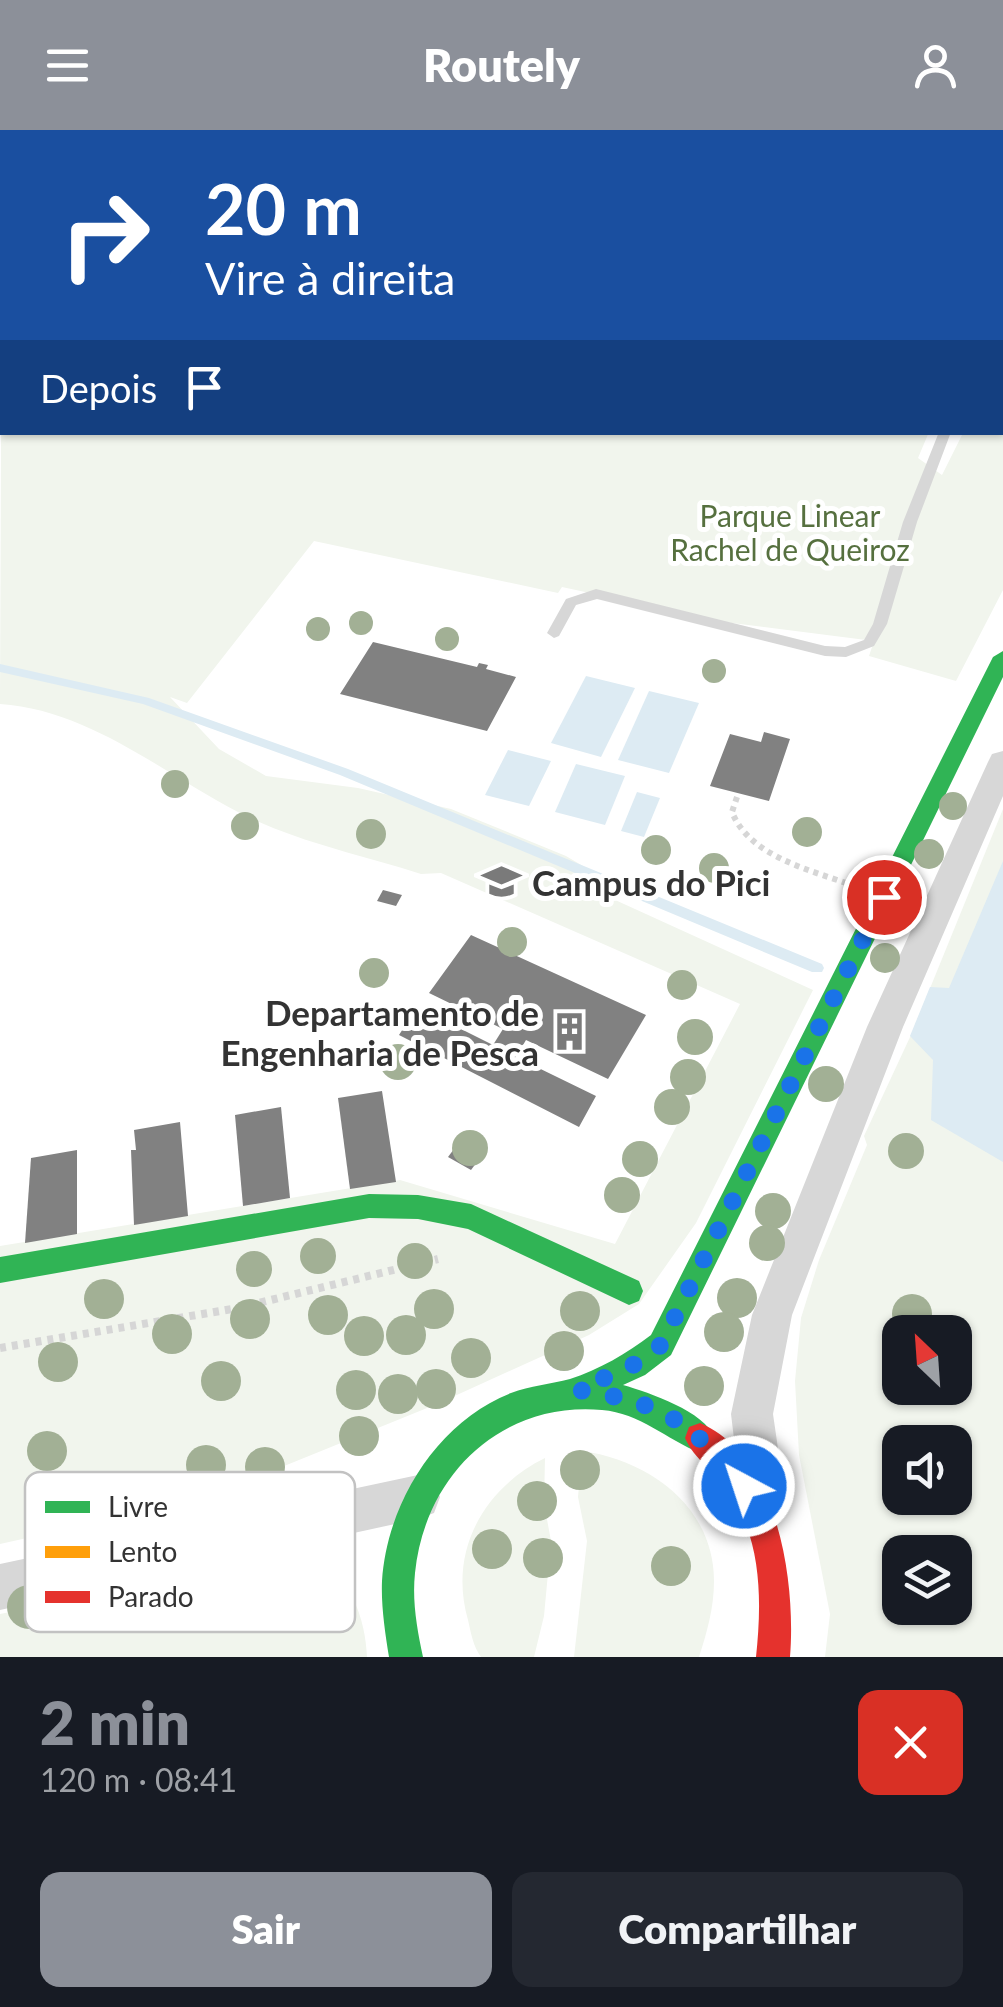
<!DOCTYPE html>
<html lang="pt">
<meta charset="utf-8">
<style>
body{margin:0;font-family:Lato,sans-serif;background:#242831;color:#f1f3f6;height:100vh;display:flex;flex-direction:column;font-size:38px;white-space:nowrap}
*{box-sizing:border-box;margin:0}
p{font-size:32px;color:#9ea1a6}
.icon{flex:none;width:55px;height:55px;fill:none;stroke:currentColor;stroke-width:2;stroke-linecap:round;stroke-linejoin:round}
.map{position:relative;height:1527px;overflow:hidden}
.details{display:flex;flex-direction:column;background:#171b24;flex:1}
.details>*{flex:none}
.guide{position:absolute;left:0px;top:0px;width:1005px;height:305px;box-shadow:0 2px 8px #0004;background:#1a4fa0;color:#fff;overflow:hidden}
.needle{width:65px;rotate:335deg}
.tools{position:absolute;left:882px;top:1185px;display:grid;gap:20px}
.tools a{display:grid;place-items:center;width:90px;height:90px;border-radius:20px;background:#171b24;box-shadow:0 2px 8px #0004;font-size:50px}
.pin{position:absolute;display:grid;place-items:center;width:85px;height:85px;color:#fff;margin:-42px;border:5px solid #fff;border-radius:50%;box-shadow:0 2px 10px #0007}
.me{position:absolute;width:110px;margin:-55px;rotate:320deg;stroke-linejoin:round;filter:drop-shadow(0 0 8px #0008)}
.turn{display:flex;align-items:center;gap:35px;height:210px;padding:0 40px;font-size:45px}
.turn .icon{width:130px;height:130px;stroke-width:2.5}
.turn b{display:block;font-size:70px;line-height:85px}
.then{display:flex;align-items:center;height:95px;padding:0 40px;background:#0003;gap:20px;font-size:38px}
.round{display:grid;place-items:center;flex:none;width:105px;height:105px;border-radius:20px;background:#242831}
.overview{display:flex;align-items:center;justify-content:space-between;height:170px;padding:0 40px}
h1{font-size:60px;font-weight:800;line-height:75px;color:#8c9099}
.primary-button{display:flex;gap:20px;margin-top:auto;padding:20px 40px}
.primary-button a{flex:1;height:115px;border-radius:20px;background:#8c9099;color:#fff;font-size:40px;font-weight:800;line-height:115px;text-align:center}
.primary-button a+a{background:#242831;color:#f1f3f6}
header{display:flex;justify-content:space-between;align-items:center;height:130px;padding:0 40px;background:#8c9099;color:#fff;font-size:45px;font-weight:800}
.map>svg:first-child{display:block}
</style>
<header><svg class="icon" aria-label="menu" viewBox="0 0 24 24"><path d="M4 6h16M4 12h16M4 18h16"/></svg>Routely<svg class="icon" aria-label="person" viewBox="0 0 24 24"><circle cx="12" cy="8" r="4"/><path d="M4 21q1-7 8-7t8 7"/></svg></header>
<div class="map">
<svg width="1003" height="1527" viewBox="0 0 1003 1527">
<rect width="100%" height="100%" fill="#fff"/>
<g fill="#f1f5ed" fill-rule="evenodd">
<polygon points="285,0 704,0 706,2 275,2"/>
<path d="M2,67V302H929L918,328L942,345L963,303L1002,302L1003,164V460L956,551L869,526L874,511L724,492L562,457L558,463L314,411L187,573L170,567L219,619L266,646L358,658L451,679L566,726L598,745L591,759L813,860L696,1093L639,1174L589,1205L437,1274L240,1354L175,1375L0,1414V1116L400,1050L615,1114L740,874L441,743L421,744C361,725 293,711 238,682C161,642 89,580 0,574Z"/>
<path d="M1003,679V1527H825L830,1484L799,1325L795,1251L801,1188L819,1130L867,1015L864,1006L911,905ZM900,1202H955V1258H900ZM900,1312H955V1368H900ZM900,1422H955V1478H900Z"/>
<path d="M582,1321C648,1330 714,1376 714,1451C714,1478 707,1502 699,1527H574L587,1411L578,1367Z"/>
<path d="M545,1328L544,1373L551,1411L544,1486L534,1527H481C473,1516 471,1503 468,1490C448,1421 484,1358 545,1328Z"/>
<path d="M278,1428C288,1428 301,1427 310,1429C350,1440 366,1491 367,1527H0V1484Z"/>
</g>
<g fill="#ddebf3">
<polygon points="586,546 635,558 601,627 551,613"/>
<polygon points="649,561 699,573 669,643 618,630"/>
<polygon points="508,620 551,631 529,676 485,665"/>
<polygon points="576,634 625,646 605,695 555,682"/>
<polygon points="637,662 660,668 644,707 621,701"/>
<polygon points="1003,731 1003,1032 931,990 933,930 910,906 930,857 949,858"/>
</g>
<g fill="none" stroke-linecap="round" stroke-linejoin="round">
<g fill="#ddebf3" fill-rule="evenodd">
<polygon points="423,0 421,2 414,2 416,0"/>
<polygon points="0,238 2,238 2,243 0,244"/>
<polygon points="0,534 149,568 348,639 822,834 824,838 822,842 812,842 340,645 143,574 0,542"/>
</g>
</g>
<g fill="#818181">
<polygon points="373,512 477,537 479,533 488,535 486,539 516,547 487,601 340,564"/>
<polygon points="764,602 790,609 769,671 710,656 730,604 761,612"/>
<polygon points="383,760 402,765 396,776 377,771"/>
<polygon points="471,805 646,885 608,949 526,910 516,927 596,966 579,997 399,905 417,877 493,915 503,899 429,863"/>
<polygon points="382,961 396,1052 350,1059 338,968"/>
<polygon points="281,977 290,1068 243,1076 235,985"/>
<polygon points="180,992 188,1086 134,1095 131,1020 136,1020 134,1000"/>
<polygon points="457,1015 480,1028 471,1040 448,1027"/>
<polygon points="77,1020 77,1104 25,1113 31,1028"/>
</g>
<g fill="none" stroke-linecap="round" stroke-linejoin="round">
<g stroke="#d6d6d6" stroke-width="4" stroke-dasharray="2.5 2.5" stroke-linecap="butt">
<polyline points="114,2 125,0"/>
<polyline points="354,2 358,0"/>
</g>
<path stroke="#d6d6d6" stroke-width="6" stroke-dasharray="5 5" stroke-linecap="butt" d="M737,667L732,682C749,725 806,739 846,753"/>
<polyline stroke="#d6d6d6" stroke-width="8" stroke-dasharray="6 6" stroke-linecap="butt" points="0,1218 238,1178 438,1129"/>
<g fill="#d7d7d7" fill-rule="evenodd">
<polygon points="808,0 851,0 847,2 807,2"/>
<polygon points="857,0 867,0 869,2 859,2"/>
<rect x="1002" y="77" width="1" height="6"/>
<polygon points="939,302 951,302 917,392 887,494 874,516 846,527 825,526 597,469 576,475 559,506 554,508 547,503 566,469 596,459 825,516 845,517 864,510 873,494 903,392"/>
</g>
<g fill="#d7d7d7" fill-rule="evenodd">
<polygon points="967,0 985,0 987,2 969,2"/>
<rect x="1002" y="22" width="1" height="11"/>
<polygon points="1003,621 1003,666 903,897 792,1185 773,1284 785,1367 779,1383 763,1389 747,1383 741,1367 731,1284 752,1185 867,897 988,632 992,624"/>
<polygon points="418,1345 434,1351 440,1367 434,1383 418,1389 0,1480 0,1434"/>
</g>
<g fill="#30b455" fill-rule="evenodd">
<polygon points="0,0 8,0 2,4"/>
<path d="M1003,521V547L671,1225L645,1245L623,1255C650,1263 704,1281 715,1308L711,1319L700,1323C666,1309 640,1283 602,1280C502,1271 425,1344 415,1443C412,1471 417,1499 423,1527H389C385,1502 381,1476 382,1451C387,1373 437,1292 511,1263C530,1256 551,1254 570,1249C599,1240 627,1223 651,1205L993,527Z"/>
<polygon points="369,1064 418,1065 471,1074 639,1151 643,1161 639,1171 629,1175 468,1099 418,1089 369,1088 0,1153 0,1127"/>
</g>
<polyline stroke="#ff9f0a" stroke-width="22" points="69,2 80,0"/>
<g fill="#e5322d" fill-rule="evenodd">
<rect x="0" y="34" width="2" height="8"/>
<rect x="0" y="52" width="2" height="8"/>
<path d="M700,1293C779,1326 796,1454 790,1527H756C762,1471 762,1410 729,1362C716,1343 694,1329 685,1308L689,1297Z"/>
</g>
</g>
<g fill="#a2b095">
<circle cx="361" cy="493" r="12"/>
<circle cx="318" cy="499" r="12"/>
<circle cx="447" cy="509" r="12"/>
<circle cx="714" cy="541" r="12"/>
<circle cx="175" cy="654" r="14"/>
<circle cx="953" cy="676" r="14"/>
<circle cx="245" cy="696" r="14"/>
<circle cx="807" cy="702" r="15"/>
<circle cx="371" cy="704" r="15"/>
<circle cx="656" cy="720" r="15"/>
<circle cx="929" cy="724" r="15"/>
<circle cx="714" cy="738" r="15"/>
<circle cx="901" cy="786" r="15"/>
<circle cx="512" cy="812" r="15"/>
<circle cx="885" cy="828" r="15"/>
<circle cx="374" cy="843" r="15"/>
<circle cx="682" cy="855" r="15"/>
<circle cx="695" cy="907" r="18"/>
<circle cx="398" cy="932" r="18"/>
<circle cx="688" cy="947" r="18"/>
<circle cx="826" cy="954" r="18"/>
<circle cx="672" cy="977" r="18"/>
<circle cx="470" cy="1018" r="18"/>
<circle cx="906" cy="1021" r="18"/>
<circle cx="640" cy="1029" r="18"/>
<circle cx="622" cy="1065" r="18"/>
<circle cx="773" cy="1081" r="18"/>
<circle cx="767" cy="1113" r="18"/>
<circle cx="318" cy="1126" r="18"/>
<circle cx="415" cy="1131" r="18"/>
<circle cx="254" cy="1139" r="18"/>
<circle cx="737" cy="1168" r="20"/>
<circle cx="104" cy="1169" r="20"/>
<circle cx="434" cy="1179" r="20"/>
<circle cx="580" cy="1181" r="20"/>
<circle cx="912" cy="1184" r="20"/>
<circle cx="328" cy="1185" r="20"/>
<circle cx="250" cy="1189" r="20"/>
<circle cx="724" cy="1202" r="20"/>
<circle cx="172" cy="1204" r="20"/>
<circle cx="406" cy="1205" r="20"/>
<circle cx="364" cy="1206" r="20"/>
<circle cx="564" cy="1221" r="20"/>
<circle cx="471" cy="1228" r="20"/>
<circle cx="58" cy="1232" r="20"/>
<circle cx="221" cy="1251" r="20"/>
<circle cx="704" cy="1256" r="20"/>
<circle cx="436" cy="1259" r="20"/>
<circle cx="356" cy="1260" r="20"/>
<circle cx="398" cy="1264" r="20"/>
<circle cx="359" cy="1306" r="20"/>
<circle cx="47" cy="1321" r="20"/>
<circle cx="206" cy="1335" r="20"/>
<circle cx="265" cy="1337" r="20"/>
<circle cx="580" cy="1340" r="20"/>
<circle cx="537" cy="1371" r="20"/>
<circle cx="492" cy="1419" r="20"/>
<circle cx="543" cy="1428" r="20"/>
<circle cx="671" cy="1436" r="20"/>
<circle cx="29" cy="1477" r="22"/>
</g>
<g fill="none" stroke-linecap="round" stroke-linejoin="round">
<path stroke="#1a73e8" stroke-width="18" stroke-dasharray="0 32.4" d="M744,1356C688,1290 664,1273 578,1260L635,1234L661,1215L884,767"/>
</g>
<defs>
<symbol id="university-bare" viewBox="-9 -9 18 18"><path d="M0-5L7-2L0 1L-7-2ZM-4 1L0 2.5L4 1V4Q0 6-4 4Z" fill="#7a7a7a" stroke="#fff" stroke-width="2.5" paint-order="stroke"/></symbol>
<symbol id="building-bare" viewBox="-9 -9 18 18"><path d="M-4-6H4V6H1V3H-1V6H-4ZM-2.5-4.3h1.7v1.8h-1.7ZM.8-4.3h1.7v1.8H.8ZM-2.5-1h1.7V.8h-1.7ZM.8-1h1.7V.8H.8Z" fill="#7a7a7a" stroke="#fff" stroke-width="2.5" paint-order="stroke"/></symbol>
</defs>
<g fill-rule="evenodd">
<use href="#university-bare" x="474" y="724" width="55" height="55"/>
<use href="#building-bare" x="542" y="874" width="55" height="55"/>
</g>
<g text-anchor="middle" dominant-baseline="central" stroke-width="10" stroke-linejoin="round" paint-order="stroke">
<g font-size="30" fill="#56703f" stroke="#fff">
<text x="790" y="385">Parque Linear<tspan x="790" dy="34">Rachel de Queiroz</tspan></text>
</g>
<g font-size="35" font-weight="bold" fill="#333" stroke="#fff" text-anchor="start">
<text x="532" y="752">Campus do Pici</text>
<text x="539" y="882" text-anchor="end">Departamento de<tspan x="539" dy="40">Engenharia de Pesca</tspan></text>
</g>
</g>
<rect x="25" y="1342" width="330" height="160" rx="15" fill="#fff" stroke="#c2c2c2" stroke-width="2.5"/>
<rect x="45" y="1371" width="45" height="12" fill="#30b455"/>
<rect x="45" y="1416" width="45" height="12" fill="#ff9f0a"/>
<rect x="45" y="1461" width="45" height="12" fill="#e5322d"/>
<g font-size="28" fill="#333">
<text x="108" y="1387">Livre</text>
<text x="108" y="1432">Lento</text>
<text x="108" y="1477">Parado</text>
</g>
</svg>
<div class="tools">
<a><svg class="needle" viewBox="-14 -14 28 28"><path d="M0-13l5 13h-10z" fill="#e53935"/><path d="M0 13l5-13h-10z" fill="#9ea1a6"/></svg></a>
<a><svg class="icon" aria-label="sound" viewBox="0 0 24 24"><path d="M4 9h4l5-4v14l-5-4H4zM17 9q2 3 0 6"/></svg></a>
<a><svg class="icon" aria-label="layers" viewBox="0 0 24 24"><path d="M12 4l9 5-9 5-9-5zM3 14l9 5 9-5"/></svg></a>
</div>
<div class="pin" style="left:884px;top:767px;background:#d93025"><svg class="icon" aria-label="arrive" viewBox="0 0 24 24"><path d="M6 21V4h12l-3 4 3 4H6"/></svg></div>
<svg class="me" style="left:744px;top:1356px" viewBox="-20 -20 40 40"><circle r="17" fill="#1a73e8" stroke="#fff" stroke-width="3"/><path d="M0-11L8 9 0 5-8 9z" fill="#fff"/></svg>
<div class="guide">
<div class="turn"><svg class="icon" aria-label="right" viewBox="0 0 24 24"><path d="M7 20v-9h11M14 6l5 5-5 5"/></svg><div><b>20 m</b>Vire à direita</div></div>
<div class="then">Depois<svg class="icon" aria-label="arrive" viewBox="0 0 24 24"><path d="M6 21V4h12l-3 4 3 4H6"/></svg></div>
</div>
</div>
<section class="details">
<div class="overview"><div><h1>2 min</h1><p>120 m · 08:41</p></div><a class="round" style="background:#d93025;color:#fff"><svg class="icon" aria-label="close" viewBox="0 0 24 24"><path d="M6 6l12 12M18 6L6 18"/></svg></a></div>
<div class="primary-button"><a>Sair</a><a>Compartilhar</a></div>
</section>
